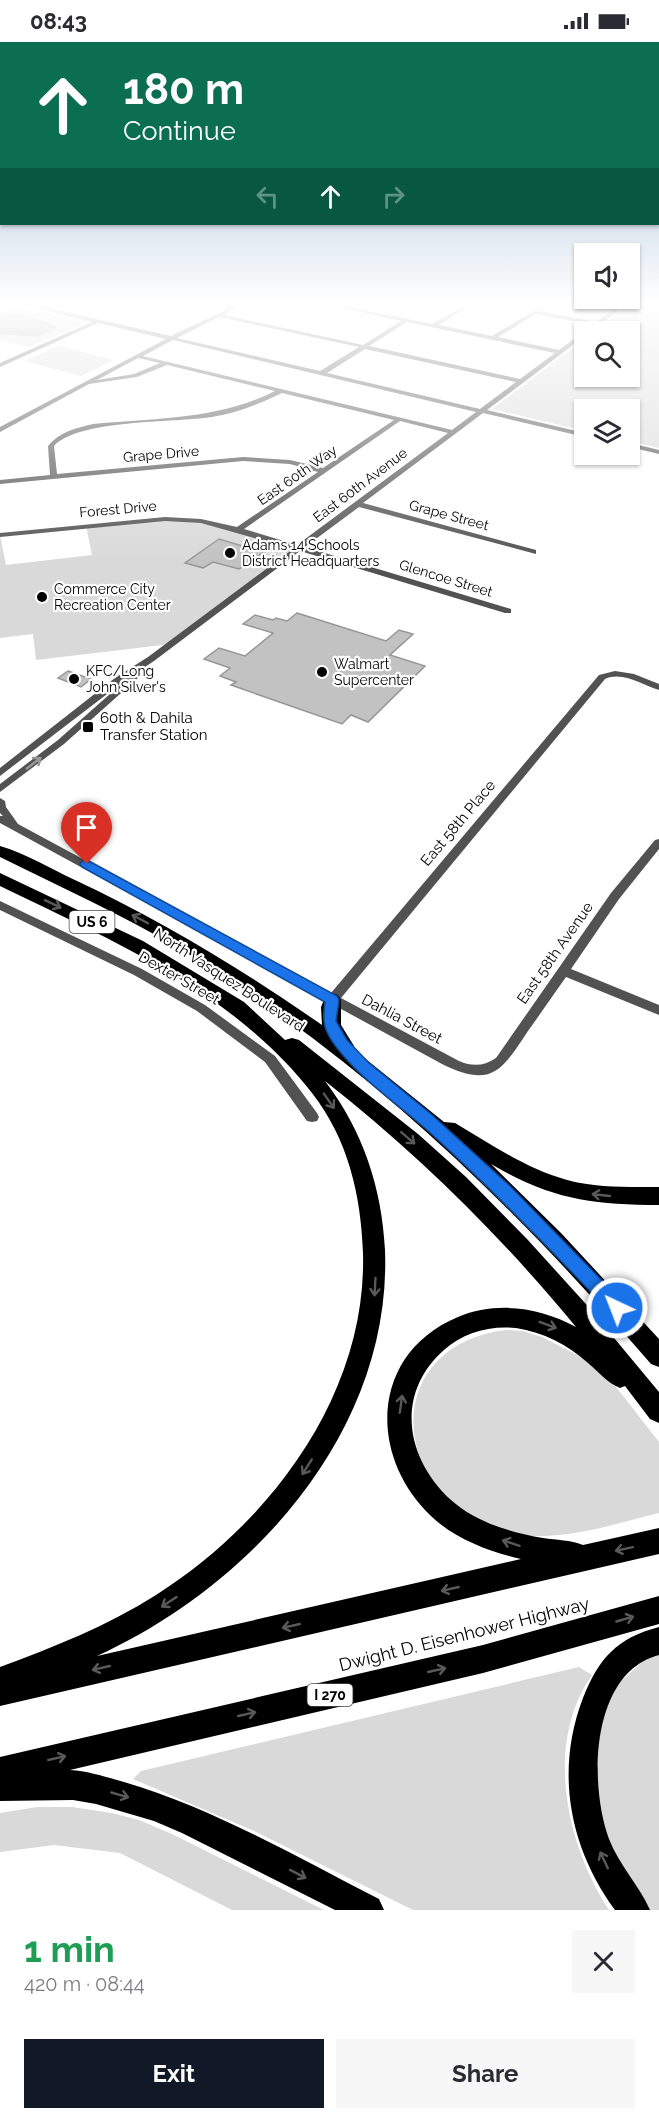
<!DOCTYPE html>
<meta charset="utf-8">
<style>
body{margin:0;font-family:Raleway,sans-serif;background:#f7f7f7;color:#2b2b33;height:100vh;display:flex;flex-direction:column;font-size:22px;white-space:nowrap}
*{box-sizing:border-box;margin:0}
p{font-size:20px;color:#7c7c81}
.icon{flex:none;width:33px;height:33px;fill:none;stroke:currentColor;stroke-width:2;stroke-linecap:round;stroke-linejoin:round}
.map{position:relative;height:1868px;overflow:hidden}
.side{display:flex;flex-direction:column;background:#fff;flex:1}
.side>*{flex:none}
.banner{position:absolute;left:0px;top:0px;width:660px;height:183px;box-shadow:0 2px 4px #0004;background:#0b6e4f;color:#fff;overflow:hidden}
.buttons{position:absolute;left:574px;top:201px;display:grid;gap:12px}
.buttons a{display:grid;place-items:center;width:66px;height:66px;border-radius:0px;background:#fff;box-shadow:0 2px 4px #0004;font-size:30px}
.pin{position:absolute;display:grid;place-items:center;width:51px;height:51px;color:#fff;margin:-62px -26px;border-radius:50% 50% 50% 0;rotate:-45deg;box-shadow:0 0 6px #0007}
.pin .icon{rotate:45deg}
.me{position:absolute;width:66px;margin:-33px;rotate:317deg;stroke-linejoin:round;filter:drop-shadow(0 0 4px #0008)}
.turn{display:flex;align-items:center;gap:21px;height:126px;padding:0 24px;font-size:27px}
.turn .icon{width:78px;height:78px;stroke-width:2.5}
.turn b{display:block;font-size:42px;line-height:51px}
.lanes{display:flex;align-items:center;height:57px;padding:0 24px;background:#0003;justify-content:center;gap:30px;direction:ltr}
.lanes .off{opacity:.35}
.round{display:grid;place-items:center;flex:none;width:63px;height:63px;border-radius:0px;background:#f7f7f7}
.summary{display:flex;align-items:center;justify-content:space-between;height:102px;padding:0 24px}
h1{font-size:36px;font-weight:700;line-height:45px;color:#1e9e55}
.action{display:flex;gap:12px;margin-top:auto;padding:12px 24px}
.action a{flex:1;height:69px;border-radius:0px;background:#111827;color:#fff;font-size:24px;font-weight:700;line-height:69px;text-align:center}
.action a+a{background:#f7f7f7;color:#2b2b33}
.status{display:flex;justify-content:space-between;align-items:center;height:42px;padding:0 30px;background:#fff;direction:ltr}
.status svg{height:16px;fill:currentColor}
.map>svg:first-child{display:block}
</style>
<div class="status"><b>08:43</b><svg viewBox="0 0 49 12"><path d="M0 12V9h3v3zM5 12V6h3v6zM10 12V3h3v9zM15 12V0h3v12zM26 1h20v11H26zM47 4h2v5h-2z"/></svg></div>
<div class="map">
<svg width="659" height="1868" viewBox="0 0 659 1868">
<rect width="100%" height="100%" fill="#fff"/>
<g fill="#d9d9d9">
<polygon points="0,260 86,280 29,305 0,298"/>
<polygon points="634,260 659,260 659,406 630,399 630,368 585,368 585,389 492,367 585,297 585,334 630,334 630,290 594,289"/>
<polygon points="58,304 114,318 81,334 24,319"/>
<polygon points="155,477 201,479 299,506 171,602 36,618 33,592 0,596 0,493 6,523 92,513 86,484"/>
<path d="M506,1288L523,1289L542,1295L591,1320L601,1327L624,1355L659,1400V1471C610,1483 562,1500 512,1492C494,1489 481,1480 467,1470C459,1465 447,1460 441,1452C386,1383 416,1298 506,1288Z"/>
<polygon points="659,1611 659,1868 644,1868 613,1822 595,1760 600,1679 618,1642 645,1617"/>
<path d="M579,1625L592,1633C544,1702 566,1802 609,1868H413L254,1789L133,1737L141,1729Z"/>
<polygon points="37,1765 72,1765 112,1771 139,1778 172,1792 324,1868 232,1868 120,1811 54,1803 0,1810 0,1771"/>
</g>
<polygon fill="#a0a0a0" points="0,268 46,279 58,286 37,295 0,292"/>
<g fill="#c2c2c2" stroke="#969696" stroke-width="1.5">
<polygon points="219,497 249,506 264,510 239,527 213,520 203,526 185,521"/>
<polygon points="297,571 386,599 399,588 413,592 390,613 425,624 368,680 351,673 342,682 231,643 236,640 220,634 230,626 204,617 219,606 245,614 273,591 243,582 255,573 273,578 276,576 287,579"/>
<polygon points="68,629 91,637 81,645 58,636"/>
</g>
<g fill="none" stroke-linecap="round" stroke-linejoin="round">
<g fill="#525252" fill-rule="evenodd">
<path d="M13,260H22L171,294L231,265L213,260L235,262L247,260L224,273L363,303L401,279L314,260H323L433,282L470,260H476L439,283L492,294L535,268L596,280L624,260H630L595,286H591L592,283L536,272L498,295L559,308L583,290H586L585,294L487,368L585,391V395L483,371L363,461L536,508V512L359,465L305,505L511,567V571H505L300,509L154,619L133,633L139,635L64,702L0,750V742L58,698L128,636L0,734V726L115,636L148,615L293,507L201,481L165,479L0,495V491L165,475L201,477L237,485L318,430L290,422L243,419L0,442V438L50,433L48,404C59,390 76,386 93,382C155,376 218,378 275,349L167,323L137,335L89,342L0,390V385L166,297L98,281L0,325V321L92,280ZM219,275L359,305L320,329L177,296ZM407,280L555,311L520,337L369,304ZM173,298L476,370L452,388L143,314ZM365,307L516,340L480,367L327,331ZM138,316L160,321L134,332L97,338ZM282,351L394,378L323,426L290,418L243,415L57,432L54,404C79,377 173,381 212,375C237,371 259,362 282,351ZM400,379L448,391L297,503L244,487Z"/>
<polygon points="630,401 659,408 659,412 630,405"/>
<path d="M615,629L634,632L659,642V648C642,643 623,629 605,637L341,956L459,1019C473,1025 484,1024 496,1016L611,851L655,798L659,797V807L619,857L571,927L659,963V973L566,935C553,953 541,971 528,989C502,1028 492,1047 442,1022L0,781V774H3L0,771V756L5,759L6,765L18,782L331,951L599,633Z"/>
<polygon points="0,859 142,927 205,963 275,1014 317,1071 319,1075 317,1079 312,1080 307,1079 265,1020 197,969 134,933 0,868"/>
</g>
<g fill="#000" fill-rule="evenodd">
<path d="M0,804C25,811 51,827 75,838C162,879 243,928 322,983L321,965L326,953L332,951L338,953L341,958V983L354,1004L352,1006L444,1080L455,1081C491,1102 526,1127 567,1138C597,1146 628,1145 659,1145V1163C592,1163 550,1157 491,1122L562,1192L659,1297V1325L651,1322C514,1163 363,1016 182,908C124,874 61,845 0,815Z"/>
<path d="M0,831L143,899L244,960L285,998L292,996L299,998L418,1092L466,1135L527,1197L585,1261L659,1350V1381L650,1377L625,1344L620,1346C607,1341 599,1330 588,1321C568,1303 543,1290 516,1286C490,1283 462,1291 444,1308C395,1351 405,1416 451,1458C477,1481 510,1490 543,1496C557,1498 570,1498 583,1503L659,1486V1512L0,1664V1625C54,1605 107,1584 156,1553C271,1480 367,1352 363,1211C361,1153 348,1097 312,1051C234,950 111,898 0,844ZM325,1039C418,1112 501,1194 576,1285C540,1265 496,1259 458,1275C371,1311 367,1413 431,1474C455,1497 490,1510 521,1517L97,1614C253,1543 392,1388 385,1208C382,1146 363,1089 325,1039Z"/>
<path d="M659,1554V1582L483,1631L70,1728C88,1729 106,1735 124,1740C213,1766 296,1815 379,1857L384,1868H335L182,1791L154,1779L96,1762L73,1758L0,1759V1715L483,1603Z"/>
<path d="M659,1585V1613C590,1631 589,1743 609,1797C619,1823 639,1843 650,1868H615C569,1805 555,1729 583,1656C599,1616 617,1596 659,1585Z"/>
</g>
</g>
<defs><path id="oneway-shaft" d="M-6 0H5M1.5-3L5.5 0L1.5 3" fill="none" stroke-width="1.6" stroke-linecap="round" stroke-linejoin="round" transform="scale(1.5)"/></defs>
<use stroke="#979797" href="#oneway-shaft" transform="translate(34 721) rotate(-38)"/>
<g stroke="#595959">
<use href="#oneway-shaft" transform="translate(53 862) rotate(25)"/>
<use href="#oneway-shaft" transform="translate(140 877) rotate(-152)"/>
<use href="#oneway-shaft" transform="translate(329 1059) rotate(55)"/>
<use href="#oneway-shaft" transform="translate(408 1096) rotate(41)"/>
<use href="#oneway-shaft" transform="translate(601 1153) rotate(-174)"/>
<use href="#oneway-shaft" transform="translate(375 1245) rotate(93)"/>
<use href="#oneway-shaft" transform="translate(548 1283) rotate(20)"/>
<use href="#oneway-shaft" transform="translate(401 1362) rotate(-82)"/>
<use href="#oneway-shaft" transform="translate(307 1425) rotate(122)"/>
<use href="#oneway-shaft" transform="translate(511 1501) rotate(-162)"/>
<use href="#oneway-shaft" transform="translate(624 1507) rotate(168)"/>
<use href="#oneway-shaft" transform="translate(450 1547) rotate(167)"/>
<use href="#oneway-shaft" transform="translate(169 1560) rotate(147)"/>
<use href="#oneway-shaft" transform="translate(625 1577) rotate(-16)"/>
<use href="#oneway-shaft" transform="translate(291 1584) rotate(167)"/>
<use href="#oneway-shaft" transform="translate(101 1626) rotate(167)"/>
<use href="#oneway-shaft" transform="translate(437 1628) rotate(-13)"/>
<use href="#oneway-shaft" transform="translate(247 1672) rotate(-13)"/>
<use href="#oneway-shaft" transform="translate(57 1716) rotate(-13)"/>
<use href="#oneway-shaft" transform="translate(120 1753) rotate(16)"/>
<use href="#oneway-shaft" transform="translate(604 1818) rotate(-115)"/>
<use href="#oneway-shaft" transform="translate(298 1832) rotate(27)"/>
</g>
<linearGradient id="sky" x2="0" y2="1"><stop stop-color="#8baccb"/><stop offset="0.5" stop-color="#fff"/><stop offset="1" stop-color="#fff" stop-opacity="0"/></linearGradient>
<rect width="659" height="521" fill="url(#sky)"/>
<path fill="#1a73e8" stroke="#114b97" stroke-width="1.5" d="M87,818L337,954L339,958L336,979L347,998L369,1021L431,1072L511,1145L623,1260L626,1266L623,1271L617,1274L611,1271C554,1211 497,1152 436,1096C404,1066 364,1041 337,1006C324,989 322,981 325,960L82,825L80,822L82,819Z"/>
<g fill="#000" stroke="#fff" stroke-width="2">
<circle cx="230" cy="511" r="6"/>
<circle cx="42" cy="555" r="6"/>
<circle cx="322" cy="630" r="6"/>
<circle cx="74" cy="637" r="6"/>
<rect x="82" y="679" width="12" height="12" rx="3"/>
</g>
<g text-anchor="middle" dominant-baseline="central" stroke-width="4.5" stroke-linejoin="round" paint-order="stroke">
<g font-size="14" fill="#000" stroke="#fff">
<text transform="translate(161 412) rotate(-5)">Grape Drive</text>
<text transform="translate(297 433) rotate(-35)">East 60th Way</text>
<text transform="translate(360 443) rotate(-37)">East 60th Avenue</text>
<text transform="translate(118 467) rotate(-5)">Forest Drive</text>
<text transform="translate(449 473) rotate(15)">Grape Street</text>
<text transform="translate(446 536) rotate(17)">Glencoe Street</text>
</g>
<g font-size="14" fill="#000" stroke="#fff" text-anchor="start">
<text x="242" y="503">Adams 14 Schools<tspan x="242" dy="16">District Headquarters</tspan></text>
<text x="54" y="547">Commerce City<tspan x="54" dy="16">Recreation Center</tspan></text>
<text x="334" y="622">Walmart<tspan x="334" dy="16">Supercenter</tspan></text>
<text x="86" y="629">KFC/Long<tspan x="86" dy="16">John Silver's</tspan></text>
</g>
<g fill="#fff" stroke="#4c4c4c" stroke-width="1.5">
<rect x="69.5" y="869" width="45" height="22" rx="4.5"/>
<rect x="307.5" y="1642" width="45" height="22" rx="4.5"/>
</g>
<g font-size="14" font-weight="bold" fill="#000">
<text x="92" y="880">US 6</text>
<text x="330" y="1653">I 270</text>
</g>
<g font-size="15" fill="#000" stroke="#fff" text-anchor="start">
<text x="100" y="676">60th &amp; Dahila<tspan x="100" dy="17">Transfer Station</tspan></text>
</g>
<g font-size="15" fill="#000" stroke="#fff">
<text transform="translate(458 781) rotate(-50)">East 58th Place</text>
<text transform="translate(555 911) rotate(-55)">East 58th Avenue</text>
<text transform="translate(179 936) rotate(30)">Dexter Street</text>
<text transform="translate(229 938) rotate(33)">North Vasquez Boulevard</text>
<text transform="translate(402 977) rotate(28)">Dahlia Street</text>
</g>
<g font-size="18" fill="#000" stroke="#fff">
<text transform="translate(464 1592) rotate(-14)">Dwight D. Eisenhower Highway</text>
</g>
</g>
</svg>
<div class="buttons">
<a><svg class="icon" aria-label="sound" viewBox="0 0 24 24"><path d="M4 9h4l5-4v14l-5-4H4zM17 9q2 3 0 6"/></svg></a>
<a><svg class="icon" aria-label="search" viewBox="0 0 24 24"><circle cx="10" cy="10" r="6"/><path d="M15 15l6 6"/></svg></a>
<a><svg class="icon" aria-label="layers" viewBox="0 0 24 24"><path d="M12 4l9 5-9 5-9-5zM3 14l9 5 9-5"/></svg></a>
</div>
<div class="pin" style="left:87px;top:822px;background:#d93025"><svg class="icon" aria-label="arrive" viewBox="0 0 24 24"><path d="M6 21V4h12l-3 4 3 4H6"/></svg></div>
<svg class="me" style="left:617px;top:1266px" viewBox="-20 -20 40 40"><circle r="17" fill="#1a73e8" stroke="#fff" stroke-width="3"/><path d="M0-11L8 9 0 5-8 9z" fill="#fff"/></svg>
<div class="banner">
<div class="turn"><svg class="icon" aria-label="ahead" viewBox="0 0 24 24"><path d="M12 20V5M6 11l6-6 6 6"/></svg><div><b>180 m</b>Continue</div></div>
<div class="lanes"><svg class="icon off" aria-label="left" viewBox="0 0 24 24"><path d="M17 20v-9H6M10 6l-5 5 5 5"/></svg><svg class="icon" aria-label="ahead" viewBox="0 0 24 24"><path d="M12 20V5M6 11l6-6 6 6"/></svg><svg class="icon off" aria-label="right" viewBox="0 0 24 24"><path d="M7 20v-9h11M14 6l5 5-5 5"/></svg></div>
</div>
</div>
<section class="side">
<div class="summary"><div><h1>1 min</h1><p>420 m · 08:44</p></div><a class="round"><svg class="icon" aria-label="close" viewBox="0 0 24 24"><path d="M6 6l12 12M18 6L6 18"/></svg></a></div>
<div class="action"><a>Exit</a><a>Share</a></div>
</section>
